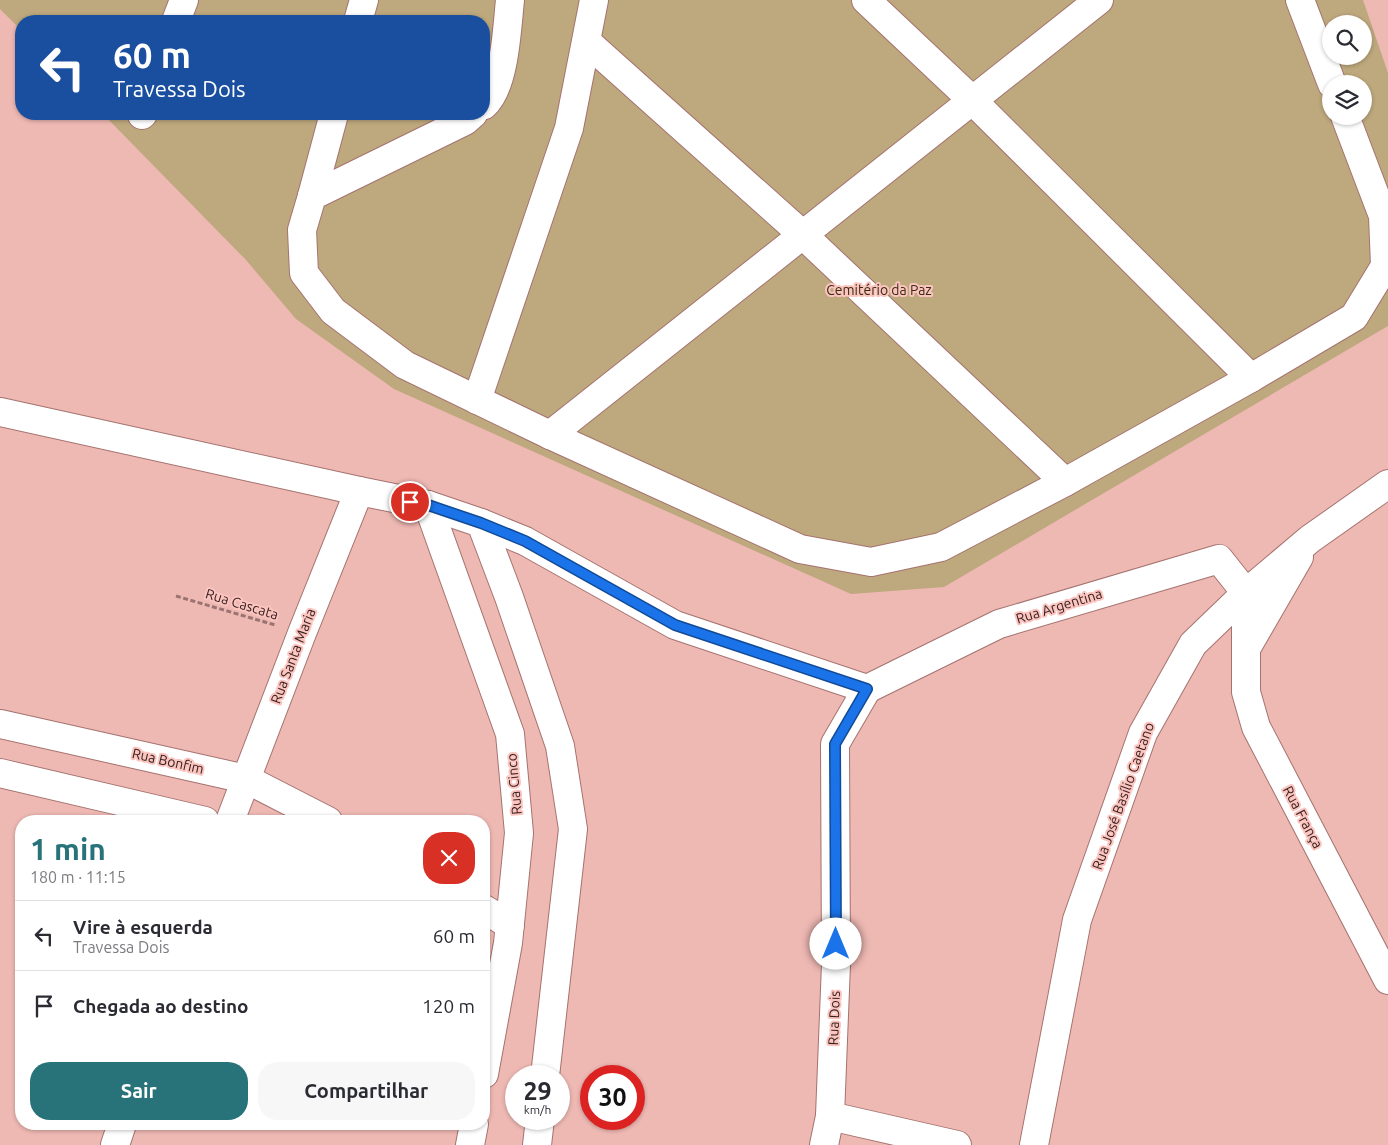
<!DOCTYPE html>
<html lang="pt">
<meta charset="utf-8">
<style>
body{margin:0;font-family:Ubuntu,sans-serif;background:#f7f7f7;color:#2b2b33;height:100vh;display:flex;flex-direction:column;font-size:19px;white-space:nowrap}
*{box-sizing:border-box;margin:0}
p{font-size:16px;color:#7c7c81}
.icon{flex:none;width:28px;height:28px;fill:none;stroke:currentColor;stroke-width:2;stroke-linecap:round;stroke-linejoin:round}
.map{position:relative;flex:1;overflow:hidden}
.details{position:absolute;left:15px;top:815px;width:475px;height:315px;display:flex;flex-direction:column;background:#fff;border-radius:20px;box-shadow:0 1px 4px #0004}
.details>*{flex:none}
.hud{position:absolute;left:15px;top:15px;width:475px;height:105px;border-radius:20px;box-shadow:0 1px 4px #0004;background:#1a4fa0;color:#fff;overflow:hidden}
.controls{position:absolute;left:1322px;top:15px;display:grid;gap:10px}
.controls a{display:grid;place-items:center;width:50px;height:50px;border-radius:50%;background:#fff;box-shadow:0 1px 4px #0004;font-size:25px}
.speed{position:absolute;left:505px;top:1065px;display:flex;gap:10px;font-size:25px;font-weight:700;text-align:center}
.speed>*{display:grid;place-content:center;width:65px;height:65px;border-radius:50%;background:#fff;box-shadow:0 1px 4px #0004;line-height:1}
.speed small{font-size:12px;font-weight:400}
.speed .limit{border:8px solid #d22;background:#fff;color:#111}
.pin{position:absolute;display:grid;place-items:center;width:42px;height:42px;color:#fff;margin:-21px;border:2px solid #fff;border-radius:50%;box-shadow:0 1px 5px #0007}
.me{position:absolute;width:55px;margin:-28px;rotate:0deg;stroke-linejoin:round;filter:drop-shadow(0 0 4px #0008)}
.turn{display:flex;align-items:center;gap:18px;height:105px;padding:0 15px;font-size:22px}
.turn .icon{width:65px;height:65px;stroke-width:2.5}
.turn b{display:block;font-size:35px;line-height:42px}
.round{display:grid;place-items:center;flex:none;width:52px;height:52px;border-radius:20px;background:#f7f7f7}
.summary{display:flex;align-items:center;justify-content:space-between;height:85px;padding:0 15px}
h1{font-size:30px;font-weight:700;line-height:38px;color:#287279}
.action{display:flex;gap:10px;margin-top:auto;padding:10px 15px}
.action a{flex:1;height:58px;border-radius:20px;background:#287279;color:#fff;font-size:20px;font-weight:700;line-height:58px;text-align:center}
.action a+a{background:#f7f7f7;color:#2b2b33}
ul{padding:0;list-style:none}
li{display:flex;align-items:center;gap:15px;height:70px;padding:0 15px;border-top:1px solid #e1e1e2}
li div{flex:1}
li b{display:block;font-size:19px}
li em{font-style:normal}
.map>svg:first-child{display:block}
</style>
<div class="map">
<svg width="1388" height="1145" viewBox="0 0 1388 1145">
<rect width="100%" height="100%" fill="#eeb8b3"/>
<path fill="#bea87d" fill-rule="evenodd" d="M0,0H1363L1388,73V326L944,587L851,594L394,389L296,319L246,260L103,114H484V21H21V30L0,9ZM1331,24H1364V56H1331ZM1331,84H1364V116H1331Z"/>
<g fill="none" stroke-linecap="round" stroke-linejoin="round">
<defs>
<g id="minor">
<polyline points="866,0 972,100 1251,378"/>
<polyline points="1300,0 1332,84"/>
<polyline points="176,21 184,0"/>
<polyline points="358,21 364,0"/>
<polyline points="587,42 803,235 1065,482"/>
<path d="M484,105C505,87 507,27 510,0"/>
<polyline points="473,114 465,121 312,196 302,230 304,273 333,311 405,365 550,435 800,549 871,562 941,547 1065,482 1251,378 1354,317 1385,266 1383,216 1345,116"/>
<polyline points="142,115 143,114"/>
<polyline points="312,196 334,114"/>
<polyline points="477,400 569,128 594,0"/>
<polyline points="0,412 359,491 428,505 481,523 525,541 675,625 867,689"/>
<polyline points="550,435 1099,0"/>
<polyline points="428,505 510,734 519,833 508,943 484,1074"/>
<polyline points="481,523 509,597 560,746 573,829 545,1076"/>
<polyline points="1246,593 1246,692 1256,727 1388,980"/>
<polyline points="1247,647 1299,557"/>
<polyline points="867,689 999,624 1219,559 1246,593"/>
<polyline points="0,724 246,779 328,821"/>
<polyline points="0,773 205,821"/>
<polyline points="230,821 302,633 359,491"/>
<polyline points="484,909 510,925"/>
<polyline points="830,1116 957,1145"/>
<polyline points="115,1145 122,1124"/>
<polyline points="470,1145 474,1124"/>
<polyline points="537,1145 540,1119"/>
<polyline points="824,1145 830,1116 836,964 835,744 867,689"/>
<polyline points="1034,1145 1077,920 1143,733 1193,644 1246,593 1310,539 1388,484"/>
</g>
</defs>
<use href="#minor" stroke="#a5736f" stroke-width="30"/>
<polyline stroke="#9b7471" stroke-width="3" stroke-dasharray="5 2.5" stroke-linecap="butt" points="176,596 275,625"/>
<use href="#minor" stroke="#fff" stroke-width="28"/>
</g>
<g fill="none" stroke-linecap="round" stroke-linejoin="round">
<defs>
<polyline id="route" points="410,502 428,505 481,523 525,541 675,625 867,689 835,744 836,944"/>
</defs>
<use href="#route" stroke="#114b97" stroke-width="12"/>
<use href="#route" stroke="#1a73e8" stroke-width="9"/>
</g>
<g text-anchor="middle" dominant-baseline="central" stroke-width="4" stroke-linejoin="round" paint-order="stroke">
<g font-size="14" fill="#382b11" stroke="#fcc4bf">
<text x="879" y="290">Cemitério da Paz</text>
</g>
<g font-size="14" fill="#372220" stroke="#fcc4bf">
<text transform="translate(242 604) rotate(17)">Rua Cascata</text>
<text transform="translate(1059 606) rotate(-17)">Rua Argentina</text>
<text transform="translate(293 656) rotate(-69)">Rua Santa Maria</text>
<text transform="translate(168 761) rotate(13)">Rua Bonfim</text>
<text transform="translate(514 784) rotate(-95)">Rua Cinco</text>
<text transform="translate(1123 796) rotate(-70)">Rua José Basílio Caetano</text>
<text transform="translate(1303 817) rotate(62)">Rua França</text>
<text transform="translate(834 1018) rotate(-88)">Rua Dois</text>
</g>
</g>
</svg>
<div class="controls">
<a><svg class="icon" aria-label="search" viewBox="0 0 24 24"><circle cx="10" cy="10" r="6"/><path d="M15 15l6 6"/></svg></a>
<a><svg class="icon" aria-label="layers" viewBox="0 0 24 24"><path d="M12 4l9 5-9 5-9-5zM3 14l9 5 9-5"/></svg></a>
</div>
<div class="speed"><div>29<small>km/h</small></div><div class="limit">30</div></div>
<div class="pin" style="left:410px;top:502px;background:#d93025"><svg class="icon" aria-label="arrive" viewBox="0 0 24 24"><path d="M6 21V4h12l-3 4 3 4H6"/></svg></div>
<svg class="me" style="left:836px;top:944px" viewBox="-20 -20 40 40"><circle r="19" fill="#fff"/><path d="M0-13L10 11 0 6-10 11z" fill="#1a73e8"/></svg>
<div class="hud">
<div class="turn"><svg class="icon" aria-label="left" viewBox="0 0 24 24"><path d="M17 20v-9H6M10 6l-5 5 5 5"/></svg><div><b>60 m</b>Travessa Dois</div></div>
</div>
<section class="details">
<div class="summary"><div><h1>1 min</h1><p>180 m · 11:15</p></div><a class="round" style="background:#d93025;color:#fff"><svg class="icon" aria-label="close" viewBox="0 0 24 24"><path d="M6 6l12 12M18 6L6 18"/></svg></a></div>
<ul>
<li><svg class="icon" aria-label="left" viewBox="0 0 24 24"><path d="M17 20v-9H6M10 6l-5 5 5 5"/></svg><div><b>Vire à esquerda</b><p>Travessa Dois</p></div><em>60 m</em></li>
<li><svg class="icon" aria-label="arrive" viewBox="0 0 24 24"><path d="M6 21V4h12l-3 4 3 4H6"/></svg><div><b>Chegada ao destino</b></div><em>120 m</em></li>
</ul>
<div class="action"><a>Sair</a><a>Compartilhar</a></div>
</section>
</div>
